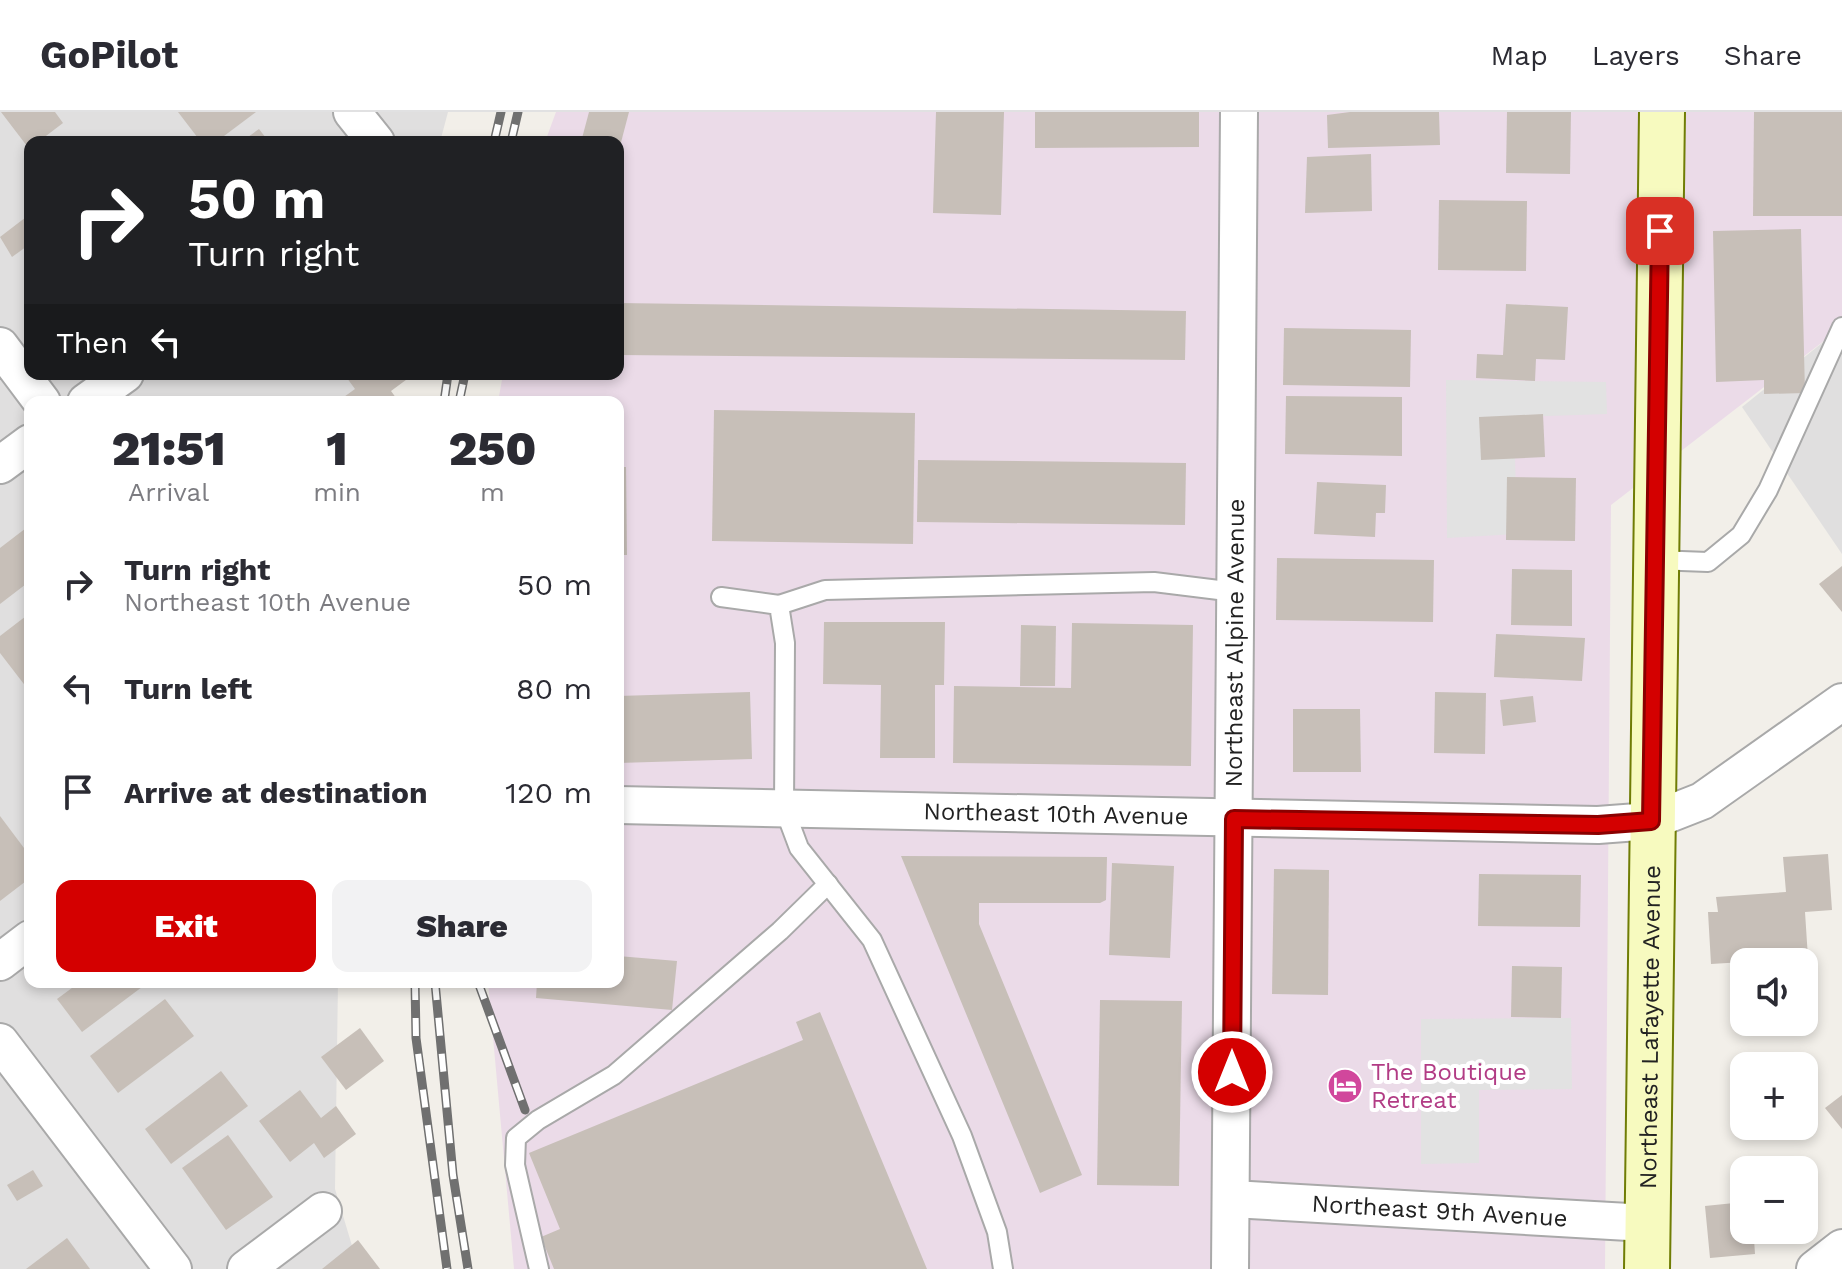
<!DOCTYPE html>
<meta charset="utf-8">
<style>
body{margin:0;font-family:"Work Sans",sans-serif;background:#f2f2f3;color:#2b2b33;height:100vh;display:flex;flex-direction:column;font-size:30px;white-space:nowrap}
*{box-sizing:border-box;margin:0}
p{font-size:26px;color:#7c7c81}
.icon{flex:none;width:44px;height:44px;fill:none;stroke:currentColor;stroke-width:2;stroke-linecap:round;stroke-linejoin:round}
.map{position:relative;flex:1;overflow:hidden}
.panel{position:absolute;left:24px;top:284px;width:600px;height:592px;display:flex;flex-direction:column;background:#fff;border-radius:16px;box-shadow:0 4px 12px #0003}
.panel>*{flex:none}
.hud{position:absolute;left:24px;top:24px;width:600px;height:244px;border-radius:16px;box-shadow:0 4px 12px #0003;background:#202124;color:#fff;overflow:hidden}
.buttons{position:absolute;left:1730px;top:836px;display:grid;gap:16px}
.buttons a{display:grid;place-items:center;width:88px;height:88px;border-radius:16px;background:#fff;box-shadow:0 4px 12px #0003;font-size:40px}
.pin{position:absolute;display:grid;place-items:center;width:68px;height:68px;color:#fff;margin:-34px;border-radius:16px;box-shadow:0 4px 12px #0006}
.me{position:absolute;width:88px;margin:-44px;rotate:0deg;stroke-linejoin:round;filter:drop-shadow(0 0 6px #0008)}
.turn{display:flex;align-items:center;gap:28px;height:168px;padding:0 32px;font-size:36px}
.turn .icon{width:104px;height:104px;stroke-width:2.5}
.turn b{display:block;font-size:56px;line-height:68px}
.then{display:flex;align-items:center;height:76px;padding:0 32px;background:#0003;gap:16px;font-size:30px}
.eta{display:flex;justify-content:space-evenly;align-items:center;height:136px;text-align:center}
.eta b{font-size:48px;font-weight:800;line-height:56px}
.cta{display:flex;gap:16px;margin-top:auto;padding:16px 32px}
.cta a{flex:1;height:92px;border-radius:16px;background:#d40000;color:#fff;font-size:32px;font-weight:800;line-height:92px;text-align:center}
.cta a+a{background:#f2f2f3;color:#2b2b33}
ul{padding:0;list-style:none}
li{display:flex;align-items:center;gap:24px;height:104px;padding:0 32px}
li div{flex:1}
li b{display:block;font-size:30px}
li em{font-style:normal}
header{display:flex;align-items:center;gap:48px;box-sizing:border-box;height:112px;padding:0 40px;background:#fff;border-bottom:2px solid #e1e1e2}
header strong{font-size:38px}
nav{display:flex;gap:44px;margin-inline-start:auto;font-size:28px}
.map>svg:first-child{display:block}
</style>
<header>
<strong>GoPilot</strong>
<nav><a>Map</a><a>Layers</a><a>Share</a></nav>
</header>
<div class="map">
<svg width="1842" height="1157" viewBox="0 0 1842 1157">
<rect width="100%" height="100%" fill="#f2efe9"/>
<g fill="#e0dfdf">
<polygon points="0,0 448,0 440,30 30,30 30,262 379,262 371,290 30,290 30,870 338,870 335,1077 359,1157 0,1157"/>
<polygon points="1842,215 1842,442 1742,295"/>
</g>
<polygon fill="#ebdbe8" points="556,0 1842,0 1842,215 1611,393 1605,1157 514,1157 488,870 618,870 618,290 498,290 503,262 618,262 618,30 545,30"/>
<g fill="#e2e2e2">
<polygon points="1446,268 1606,270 1607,302 1514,305 1517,422 1447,426"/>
<polygon points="1571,906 1572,977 1479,978 1479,1051 1421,1052 1421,907"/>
</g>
<g fill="#c7bfb8">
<polygon points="1,0 55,0 63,11 38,30 30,30 30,38"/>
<polygon points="178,0 256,0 216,30 201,30"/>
<polygon points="589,0 629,0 619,38 618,30 581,30"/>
<polygon points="936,0 1004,0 1001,103 933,101"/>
<polygon points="1035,0 1199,0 1199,35 1035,36"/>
<polygon points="1350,0 1439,0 1440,33 1328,36 1327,3"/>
<polygon points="1507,0 1571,0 1570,62 1506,61"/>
<polygon points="1754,0 1842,0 1842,104 1753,104"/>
<polygon points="259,17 269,30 241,30"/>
<polygon points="1371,42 1372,99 1305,101 1307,45"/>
<polygon points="1439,88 1527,89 1526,159 1438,158"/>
<polygon points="30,102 30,132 12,145 0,125"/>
<polygon points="1801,117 1805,281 1764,282 1764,268 1716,270 1713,119"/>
<polygon points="618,191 1186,199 1185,248 618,243"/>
<polygon points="1506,192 1568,195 1565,248 1536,247 1535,269 1476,266 1477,242 1503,243"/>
<polygon points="1284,216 1411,218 1410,275 1283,273"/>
<polygon points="344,262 414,262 391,279 399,290 337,290 355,277"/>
<polygon points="1286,284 1402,285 1402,344 1285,342"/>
<polygon points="714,298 915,301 913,432 712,429"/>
<polygon points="1543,302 1545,345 1481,348 1479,305"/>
<polygon points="918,348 1186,351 1185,413 917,410"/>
<polygon points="618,355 626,355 627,443 618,443"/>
<polygon points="1507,365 1576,366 1575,429 1506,428"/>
<polygon points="1317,370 1386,373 1385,401 1376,401 1375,425 1314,422"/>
<polygon points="30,413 30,469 0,492 0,436"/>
<polygon points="1277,446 1434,448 1433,510 1276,508"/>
<polygon points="1842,454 1842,500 1819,472"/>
<polygon points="1512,457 1572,458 1572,514 1511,513"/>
<polygon points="30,501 30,580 0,541 0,524"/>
<polygon points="824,510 945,510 944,573 935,573 935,646 880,646 881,573 823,572"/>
<polygon points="1072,511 1193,513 1191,654 953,651 954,574 1071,576"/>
<polygon points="1021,513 1056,514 1055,574 1020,574"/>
<polygon points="1496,522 1585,526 1582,569 1494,565"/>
<polygon points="750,580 752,647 618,651 618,584"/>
<polygon points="1435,580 1486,581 1485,642 1434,641"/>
<polygon points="1533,584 1536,610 1503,614 1500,588"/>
<polygon points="1293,597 1360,597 1361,660 1293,660"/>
<polygon points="0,704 30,744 30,766 0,789"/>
<polygon points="1828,742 1832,798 1805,800 1808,846 1711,852 1708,800 1718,800 1716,785 1786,780 1783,745"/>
<polygon points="901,744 1107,745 1106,788 1100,791 979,791 979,812 1082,1063 1040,1081"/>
<polygon points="1112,751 1174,754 1170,846 1109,843"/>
<polygon points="1274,757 1329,758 1328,883 1272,882"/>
<polygon points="1479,762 1581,763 1580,815 1478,814"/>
<polygon points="618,844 677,849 672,898 536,886 537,870 618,870"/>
<polygon points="1512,854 1562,855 1561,906 1511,905"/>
<polygon points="80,870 138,870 142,875 82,920 57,887"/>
<polygon points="165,887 194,924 118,981 90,944"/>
<polygon points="1100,888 1182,889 1179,1074 1097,1073"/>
<polygon points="820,900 927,1157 554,1157 541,1125 560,1117 529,1041 803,928 796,910"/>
<polygon points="360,916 384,949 346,978 321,945"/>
<polygon points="221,959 248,994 171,1052 145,1017"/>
<polygon points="300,978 321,1006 336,994 356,1022 324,1046 314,1031 290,1050 259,1009"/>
<polygon points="1842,983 1842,1017 1825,996"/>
<polygon points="228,1023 273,1085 226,1118 182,1056"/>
<polygon points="33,1058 43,1074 17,1089 7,1073"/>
<polygon points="1744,1090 1744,1118 1777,1118 1778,1125 1754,1127 1755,1142 1710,1146 1705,1094"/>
<polygon points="67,1126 90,1157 26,1157"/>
<polygon points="358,1128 380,1157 322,1157"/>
</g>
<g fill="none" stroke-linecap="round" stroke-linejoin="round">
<defs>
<g id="lane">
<polyline points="1655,448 1708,450 1741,423 1768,378 1842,215"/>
<polyline points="721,485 779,493 785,531 784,696 799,736 872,828 962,1024 997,1120 1003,1157"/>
<polyline points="779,493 825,478 1154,470 1235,480"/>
<polyline points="539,1157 515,1053 516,1026 538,1008 614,963 780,819 828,772"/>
</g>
<g id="street">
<polyline points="352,0 376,30"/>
<polyline points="0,234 42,290"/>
<polyline points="86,290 125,262"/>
<polyline points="0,353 30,331"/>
<path id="s1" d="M618,693L1598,713L1651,709L1702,689L1842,590"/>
<polyline points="0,850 30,827"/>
<polyline points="0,930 173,1157"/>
<path id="s2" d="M1232,1087L1646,1111"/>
<polyline points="246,1157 323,1099"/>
<path id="s3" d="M1230,1157L1239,0"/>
<polyline points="1815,1157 1842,1136"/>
</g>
<g id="secondary">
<path id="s4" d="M1647,1157L1662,0"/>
</g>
</defs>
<use href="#lane" stroke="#a9a9a9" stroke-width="22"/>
<use href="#street" stroke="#a9a9a9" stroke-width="40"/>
<use href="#secondary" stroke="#707d05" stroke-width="48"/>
<use href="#lane" stroke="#fff" stroke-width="18"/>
<use href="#street" stroke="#fff" stroke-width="36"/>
<use href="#secondary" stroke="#f7fabf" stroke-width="44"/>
<defs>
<g id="rail">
<polyline points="494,30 501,0"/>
<polyline points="511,30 518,0"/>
<polyline points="444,290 448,262"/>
<polyline points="459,290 465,262"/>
<polyline points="415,870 416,926 447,1157"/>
<polyline points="435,870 453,1063 468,1157"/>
<polyline points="478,870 525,998"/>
</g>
</defs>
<use href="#rail" stroke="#707070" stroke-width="9"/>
<use href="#rail" stroke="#fff" stroke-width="6" stroke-dasharray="18" stroke-linecap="butt"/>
</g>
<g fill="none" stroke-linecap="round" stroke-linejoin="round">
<defs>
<polyline id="route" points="1232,960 1234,707 1598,713 1651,709 1660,119"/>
</defs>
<use href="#route" stroke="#8a0000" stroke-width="20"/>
<use href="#route" stroke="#d40000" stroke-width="14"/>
</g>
<defs>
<symbol id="hotel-disc" viewBox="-11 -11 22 22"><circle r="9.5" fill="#d1479c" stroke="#fff"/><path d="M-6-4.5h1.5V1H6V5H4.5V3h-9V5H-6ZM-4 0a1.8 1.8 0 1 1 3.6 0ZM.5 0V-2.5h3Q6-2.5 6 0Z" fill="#fff"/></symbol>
</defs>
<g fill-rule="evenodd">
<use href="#hotel-disc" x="1325" y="954" width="40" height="40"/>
</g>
<g text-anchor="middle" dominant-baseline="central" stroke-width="8" stroke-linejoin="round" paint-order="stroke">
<g font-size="24" fill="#222" stroke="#fff">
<text stroke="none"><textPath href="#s3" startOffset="626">Northeast Alpine Avenue</textPath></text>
<text stroke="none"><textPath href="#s1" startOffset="438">Northeast 10th Avenue</textPath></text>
<text stroke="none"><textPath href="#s4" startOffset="242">Northeast Lafayette Avenue</textPath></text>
<text stroke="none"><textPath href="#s2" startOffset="208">Northeast 9th Avenue</textPath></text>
</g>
<g font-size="24" fill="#b23c85" stroke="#fff" text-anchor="start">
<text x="1371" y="960">The Boutique<tspan x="1371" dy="28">Retreat</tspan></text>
</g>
</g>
</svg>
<div class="buttons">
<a><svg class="icon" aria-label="sound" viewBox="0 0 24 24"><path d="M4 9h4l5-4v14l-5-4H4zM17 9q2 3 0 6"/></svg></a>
<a>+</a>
<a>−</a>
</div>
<div class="pin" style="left:1660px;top:119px;background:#d93025"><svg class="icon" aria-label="arrive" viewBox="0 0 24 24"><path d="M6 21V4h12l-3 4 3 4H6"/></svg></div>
<svg class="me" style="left:1232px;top:960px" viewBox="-20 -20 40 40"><circle r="17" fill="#d40000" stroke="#fff" stroke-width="3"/><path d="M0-11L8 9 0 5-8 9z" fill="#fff"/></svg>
<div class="hud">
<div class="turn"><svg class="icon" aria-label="right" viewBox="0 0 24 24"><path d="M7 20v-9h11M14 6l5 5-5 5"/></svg><div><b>50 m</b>Turn right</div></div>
<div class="then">Then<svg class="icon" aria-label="left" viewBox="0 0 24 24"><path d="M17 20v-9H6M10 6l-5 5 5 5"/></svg></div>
</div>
<section class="panel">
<div class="eta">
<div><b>21:51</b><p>Arrival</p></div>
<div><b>1</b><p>min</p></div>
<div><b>250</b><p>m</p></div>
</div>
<ul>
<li><svg class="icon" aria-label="right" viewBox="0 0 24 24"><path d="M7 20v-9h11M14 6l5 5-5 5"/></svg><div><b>Turn right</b><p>Northeast 10th Avenue</p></div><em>50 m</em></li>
<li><svg class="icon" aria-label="left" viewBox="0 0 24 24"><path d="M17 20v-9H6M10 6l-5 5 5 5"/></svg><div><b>Turn left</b></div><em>80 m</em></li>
<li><svg class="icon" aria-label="arrive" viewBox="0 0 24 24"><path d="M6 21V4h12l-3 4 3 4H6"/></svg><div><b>Arrive at destination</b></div><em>120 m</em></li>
</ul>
<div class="cta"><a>Exit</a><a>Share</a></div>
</section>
</div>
